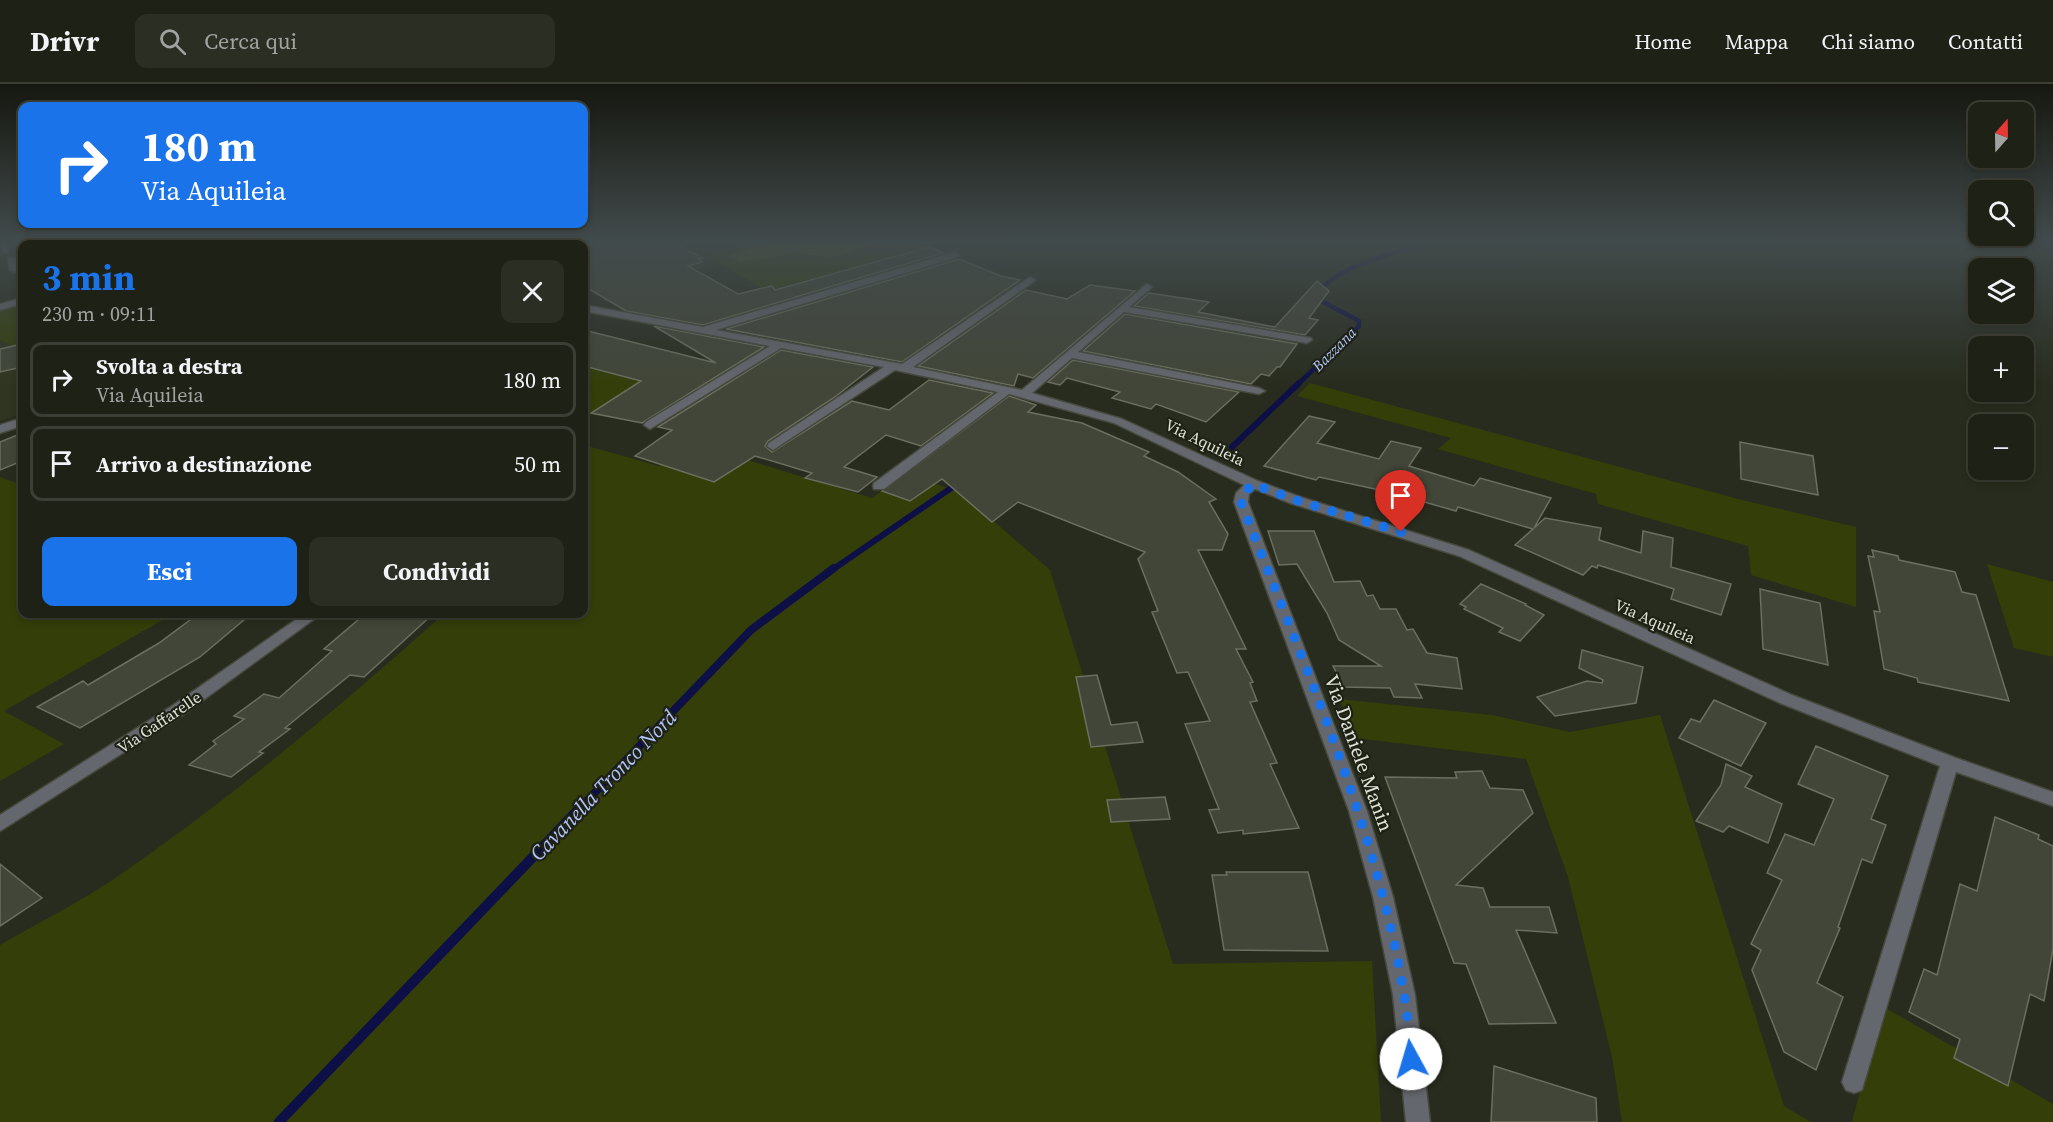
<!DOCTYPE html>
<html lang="it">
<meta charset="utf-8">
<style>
body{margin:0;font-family:"Source Serif 4",serif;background:#2b2e23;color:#f1f3f6;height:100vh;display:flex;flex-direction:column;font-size:22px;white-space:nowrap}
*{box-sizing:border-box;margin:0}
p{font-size:20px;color:#a1a3a1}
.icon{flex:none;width:33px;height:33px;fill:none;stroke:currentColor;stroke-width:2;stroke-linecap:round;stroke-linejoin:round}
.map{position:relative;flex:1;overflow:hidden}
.side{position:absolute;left:18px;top:156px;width:570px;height:378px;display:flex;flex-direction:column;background:#1e2116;border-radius:12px;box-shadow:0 3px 9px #0003,0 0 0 2px #3c3e35}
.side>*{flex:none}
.top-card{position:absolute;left:18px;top:18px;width:570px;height:126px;border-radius:12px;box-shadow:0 3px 9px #0003,0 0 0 2px #3c3e35;background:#1a73e8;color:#fff;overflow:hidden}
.needle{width:39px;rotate:20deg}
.controls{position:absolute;left:1968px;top:18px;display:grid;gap:12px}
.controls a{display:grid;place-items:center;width:66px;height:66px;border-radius:12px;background:#1e2116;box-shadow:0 3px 9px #0003,0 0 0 2px #3c3e35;font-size:30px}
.pin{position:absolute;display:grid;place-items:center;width:51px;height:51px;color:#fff;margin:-62px -26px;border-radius:50% 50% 50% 0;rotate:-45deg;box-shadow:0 0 6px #0007}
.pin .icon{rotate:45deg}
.me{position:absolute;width:66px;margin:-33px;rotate:354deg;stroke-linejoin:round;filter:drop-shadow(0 0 4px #0008)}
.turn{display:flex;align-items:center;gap:21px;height:126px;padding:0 24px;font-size:27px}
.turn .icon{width:78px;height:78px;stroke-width:2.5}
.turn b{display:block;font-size:42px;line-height:51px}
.round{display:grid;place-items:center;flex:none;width:63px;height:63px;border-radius:12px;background:#2b2e23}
.headline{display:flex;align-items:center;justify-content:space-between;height:102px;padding:0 24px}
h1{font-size:36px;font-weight:700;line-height:45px;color:#1a73e8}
.cta{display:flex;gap:12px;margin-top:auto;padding:12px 24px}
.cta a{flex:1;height:69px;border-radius:12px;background:#1a73e8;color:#fff;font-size:24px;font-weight:700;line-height:69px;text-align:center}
.cta a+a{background:#2b2e23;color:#f1f3f6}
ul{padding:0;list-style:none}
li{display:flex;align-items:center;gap:18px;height:75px;margin:0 12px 9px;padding:0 12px;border:3px solid #3c3e35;border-radius:12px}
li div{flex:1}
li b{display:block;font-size:22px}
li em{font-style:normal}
header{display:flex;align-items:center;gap:36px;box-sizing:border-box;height:84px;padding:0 30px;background:#1e2116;border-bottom:2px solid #3c3e35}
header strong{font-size:28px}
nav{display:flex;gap:33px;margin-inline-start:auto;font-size:21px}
.search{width:420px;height:54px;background:#2b2e23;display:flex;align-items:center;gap:15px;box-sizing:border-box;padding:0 21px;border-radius:12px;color:#a1a3a1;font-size:22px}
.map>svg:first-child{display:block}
</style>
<header>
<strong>Drivr</strong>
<div class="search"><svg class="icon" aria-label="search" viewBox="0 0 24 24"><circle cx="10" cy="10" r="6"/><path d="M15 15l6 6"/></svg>Cerca qui</div>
<nav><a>Home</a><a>Mappa</a><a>Chi siamo</a><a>Contatti</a></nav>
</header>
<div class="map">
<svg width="2053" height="1038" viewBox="0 0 2053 1038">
<rect width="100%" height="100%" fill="#282c1e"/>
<g fill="#2f3520">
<polygon points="555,158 760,158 707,172 718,179 644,200 617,180 584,188 584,160 559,160"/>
<polygon points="0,256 14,262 22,260 22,330 0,337"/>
</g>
<g fill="#333e09">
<polygon points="760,158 939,158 942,159 767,207 706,172"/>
<polygon points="22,220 22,260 14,262 0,256 0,227"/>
<polygon points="600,274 667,285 585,334 584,284"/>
<polygon points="1310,299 1738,415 1856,443 1856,523 1751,491 1748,462 1598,420 1596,410 1438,365 1451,354 1297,312"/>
<path d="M584,361L659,382L698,361L872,414L905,390L960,408L1050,486L1173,880L1372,877L1381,1038H0V861C38,839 78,819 114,795C231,715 339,623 444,530H584Z"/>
<polygon points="0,393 22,401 22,530 173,530 4,627 64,660 0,697"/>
<polygon points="1987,480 2053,498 2053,573 2014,564"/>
<polygon points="1339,615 1492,631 1570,648 1660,631 1784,1022 1811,1038 1622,1038 1612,973 1568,793 1526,675 1356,654"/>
<polygon points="1882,922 2053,1020 2053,1038 1852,1038"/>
</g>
<polygon fill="#4f5f12" points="775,158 884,158 833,173 794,170 740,178 728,171"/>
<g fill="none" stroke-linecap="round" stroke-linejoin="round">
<path stroke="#0d0f46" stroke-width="4.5" d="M1297,301L1359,242V237L1314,213C1338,179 1388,174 1424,158"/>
<g stroke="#0d0f46" stroke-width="6">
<polyline points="1232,363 1299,299"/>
<polyline points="832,486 957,400"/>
</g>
<polyline stroke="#0d0f46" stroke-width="8" points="578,726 751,546 834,484"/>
<polyline stroke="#0d0f46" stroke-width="10" points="279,1038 579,725"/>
</g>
<g fill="#424638" stroke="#6a6f5f" stroke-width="1.5">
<polygon points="584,158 671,158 703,174 698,175 703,178 688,182 738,210 772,202 775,206 929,163 943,169 703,241 626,227 584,202"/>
<polygon points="959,175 1001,192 1020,196 902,278 726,245"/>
<polygon points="1317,197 1329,207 1309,234 1318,236 1305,251 1134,222 1149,209 1209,218 1198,228 1275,243"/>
<polygon points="1090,201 1135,207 1033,294 1018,290 1014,302 918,282 1026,206 1067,215"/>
<polygon points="1125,230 1297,260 1280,283 1277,283 1269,292 1261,290 1251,300 1083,267"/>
<polygon points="654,242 764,263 642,339 591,329 641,297 584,282 584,246 716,279"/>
<polygon points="22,260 22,283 0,288 0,265"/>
<polygon points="781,266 873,283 835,313 768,357 765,362 772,368 852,317 889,326 929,296 993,309 921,362 886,351 844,383 877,393 858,408 805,394 812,389 755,372 714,398 635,372 672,346 658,343"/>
<polygon points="1073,276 1239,308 1206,338 1156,320 1151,325 1112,314 1120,308 1067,294 1060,301 1048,298"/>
<polygon points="1009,312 1036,321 1028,328 1082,339 1149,368 1144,372 1178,388 1216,415 1209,418 1228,450 1222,466 1198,466 1246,565 1236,565 1253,598 1250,599 1257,617 1250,618 1277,679 1270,680 1299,744 1243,750 1243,746 1218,749 1209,726 1219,725 1185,640 1210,637 1188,588 1177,589 1152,528 1158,527 1138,475 1145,468 1018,418 992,438 942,395 910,417 882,407"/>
<polygon points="1309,332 1335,338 1317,359 1379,375 1391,357 1421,364 1409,382 1474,402 1480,394 1551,414 1534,444 1545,434 1601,444 1599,456 1641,469 1643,447 1673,454 1671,483 1731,500 1721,531 1671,515 1674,505 1598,481 1597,484 1592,482 1583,491 1515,461 1533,445 1458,423 1456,427 1389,408 1319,393 1316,396 1264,382"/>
<polygon points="22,349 22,377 0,386 0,358"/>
<polygon points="1740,358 1813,372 1818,411 1741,395"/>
<polygon points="1268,447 1314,447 1334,498 1360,497 1367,512 1373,511 1380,525 1396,525 1407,546 1413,545 1427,569 1457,574 1462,605 1415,600 1422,614 1394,613 1390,604 1344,603 1333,582 1381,582 1339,556 1327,529 1297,480 1279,481"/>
<polygon points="1872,466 1898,472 1899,476 1955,488 1962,508 1976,511 2009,617 1918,598 1917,594 1884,585 1874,527 1880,528 1868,472 1874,473"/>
<polygon points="1481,500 1526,520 1525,521 1544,531 1520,557 1499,548 1503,544 1464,525 1466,523 1460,520"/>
<polygon points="1760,505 1820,519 1828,581 1763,565"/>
<polygon points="198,530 251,530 200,573 80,644 37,623 83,597 88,601 159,559"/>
<polygon points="365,530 433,530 364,593 350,591 285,644 290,645 259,668 263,669 231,693 189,681 216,660 213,657 244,635 234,632 264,610 279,614 332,567 324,565"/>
<polygon points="1582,566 1643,583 1636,619 1555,632 1537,613 1587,597 1602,599 1603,596 1579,584"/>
<polygon points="1097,591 1111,641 1137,638 1143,658 1091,663 1076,593"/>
<polygon points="1714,616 1766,639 1741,682 1679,654 1691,635 1700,638"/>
<polygon points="1816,662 1888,692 1871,735 1886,741 1872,779 1862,775 1838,843 1840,844 1817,899 1843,913 1816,986 1784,968 1752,886 1761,866 1751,860 1782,796 1767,789 1785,750 1814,761 1834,715 1798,700"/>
<polygon points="1726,680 1752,692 1745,703 1782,720 1768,759 1729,742 1723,748 1696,737 1721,701"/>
<polygon points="1482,687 1490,704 1523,706 1533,729 1456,801 1483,804 1490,823 1549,823 1557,849 1516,846 1556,939 1489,940 1466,880 1454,879 1385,693 1457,694 1455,688"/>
<polygon points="1165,713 1170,735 1111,738 1107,716"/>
<polygon points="1995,733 2039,751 2038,755 2053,762 2053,865 2044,917 2030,910 2008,1002 1954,974 1960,955 1909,928 1924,885 1937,891 1960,800 1977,807"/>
<polygon points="0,780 42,814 0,842"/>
<polygon points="1226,788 1308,788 1328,867 1224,866 1212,791 1227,791"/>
<polygon points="1494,982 1596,1014 1597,1038 1491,1038"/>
</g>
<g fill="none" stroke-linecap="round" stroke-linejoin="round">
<defs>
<g id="lane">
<polygon points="0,158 6,158 8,168 4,168"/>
<polygon points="12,173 16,175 18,186 14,188 10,186 8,175"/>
</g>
<g id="street">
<polygon points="234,158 244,158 246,160 236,160"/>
<polygon points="955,168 959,171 958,173 716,246 902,280 1030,193 1035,196 1033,198 913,283 1022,306 1147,200 1152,203 1150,205 1129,223 1311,254 1312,256 1307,259 1124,228 1078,268 1259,304 1265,307 1259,310 1072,274 1032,309 1122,335 1258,397 1300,413 1469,466 1792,611 1956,674 2053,708 2053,722 1956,688 1862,1006 1854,1009 1846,1006 1842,998 1940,682 1780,619 1459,472 1290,419 1255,405 1249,410 1248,418 1367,727 1393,813 1415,911 1430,1038 1406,1038 1393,911 1373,813 1349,727 1234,418 1236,409 1244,401 1114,339 1009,310 884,405 874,405 873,402 874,399 998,308 895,286 773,366 767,362 769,359 884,283 781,264 650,345 644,341 646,338 770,262 584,227 584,221 703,243"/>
<polygon points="22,214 22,220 0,226 0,220"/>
<polygon points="22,334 22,342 0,349 0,341"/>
<polygon points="304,530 321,530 184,630 0,747 0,731 172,622"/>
</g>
</defs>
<use href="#lane" stroke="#45493c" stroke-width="3"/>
<use href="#street" stroke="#45493c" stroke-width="3"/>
<use href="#lane" fill="#65676e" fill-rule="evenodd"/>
<use href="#street" fill="#65676e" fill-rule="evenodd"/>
</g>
<linearGradient id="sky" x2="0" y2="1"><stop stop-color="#161810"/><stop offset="0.52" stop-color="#424b4c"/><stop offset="1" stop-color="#424b4c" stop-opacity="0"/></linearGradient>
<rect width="2053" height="303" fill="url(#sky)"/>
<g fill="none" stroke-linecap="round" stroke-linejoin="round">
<path stroke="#1a73e8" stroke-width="10" stroke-dasharray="0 18" d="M1401,448L1295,416L1253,400L1243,410L1241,418C1302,576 1377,745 1404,911C1408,932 1409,954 1411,975"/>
</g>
<g text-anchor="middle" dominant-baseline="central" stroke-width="4.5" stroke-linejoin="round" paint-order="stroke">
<g font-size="15" font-style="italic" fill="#b5c4fa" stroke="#1e2215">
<text transform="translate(1334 265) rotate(-45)">Bazzana</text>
</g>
<g font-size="16" fill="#e0e3da" stroke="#1e2215">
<text transform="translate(1205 358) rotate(26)">Via Aquileia</text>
<text transform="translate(1655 537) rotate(24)">Via Aquileia</text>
<text transform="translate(159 638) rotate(-34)">Via Gaffarelle</text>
</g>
<g font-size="20" fill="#e0e3da" stroke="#1e2215">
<text transform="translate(1359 669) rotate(70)">Via Daniele Manin</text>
</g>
<g font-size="21" font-style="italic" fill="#b5c4fa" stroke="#1e2215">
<text transform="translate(603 701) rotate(-46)">Cavanella Tronco Nord</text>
</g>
</g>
</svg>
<div class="controls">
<a><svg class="needle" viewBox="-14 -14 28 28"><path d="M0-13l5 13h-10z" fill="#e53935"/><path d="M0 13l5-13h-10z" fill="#a1a3a1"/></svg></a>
<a><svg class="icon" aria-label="search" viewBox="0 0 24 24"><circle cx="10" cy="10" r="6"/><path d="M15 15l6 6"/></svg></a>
<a><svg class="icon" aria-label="layers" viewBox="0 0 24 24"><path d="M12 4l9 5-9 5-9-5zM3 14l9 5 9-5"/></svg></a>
<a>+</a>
<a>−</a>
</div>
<div class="pin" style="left:1401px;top:448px;background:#d93025"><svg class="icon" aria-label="arrive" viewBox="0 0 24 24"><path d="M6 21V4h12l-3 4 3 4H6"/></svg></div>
<svg class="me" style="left:1411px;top:975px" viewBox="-20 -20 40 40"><circle r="19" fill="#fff"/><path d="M0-13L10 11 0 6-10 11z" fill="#1a73e8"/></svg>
<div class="top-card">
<div class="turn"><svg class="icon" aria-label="right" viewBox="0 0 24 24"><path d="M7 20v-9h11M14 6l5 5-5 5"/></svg><div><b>180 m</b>Via Aquileia</div></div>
</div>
<section class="side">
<div class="headline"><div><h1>3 min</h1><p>230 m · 09:11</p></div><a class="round"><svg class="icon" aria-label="close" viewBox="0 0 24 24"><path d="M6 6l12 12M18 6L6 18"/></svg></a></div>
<ul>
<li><svg class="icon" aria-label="right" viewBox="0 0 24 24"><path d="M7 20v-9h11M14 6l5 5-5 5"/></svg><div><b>Svolta a destra</b><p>Via Aquileia</p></div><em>180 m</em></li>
<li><svg class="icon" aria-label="arrive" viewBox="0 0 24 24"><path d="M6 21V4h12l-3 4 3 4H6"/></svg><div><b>Arrivo a destinazione</b></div><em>50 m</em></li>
</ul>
<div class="cta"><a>Esci</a><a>Condividi</a></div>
</section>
</div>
